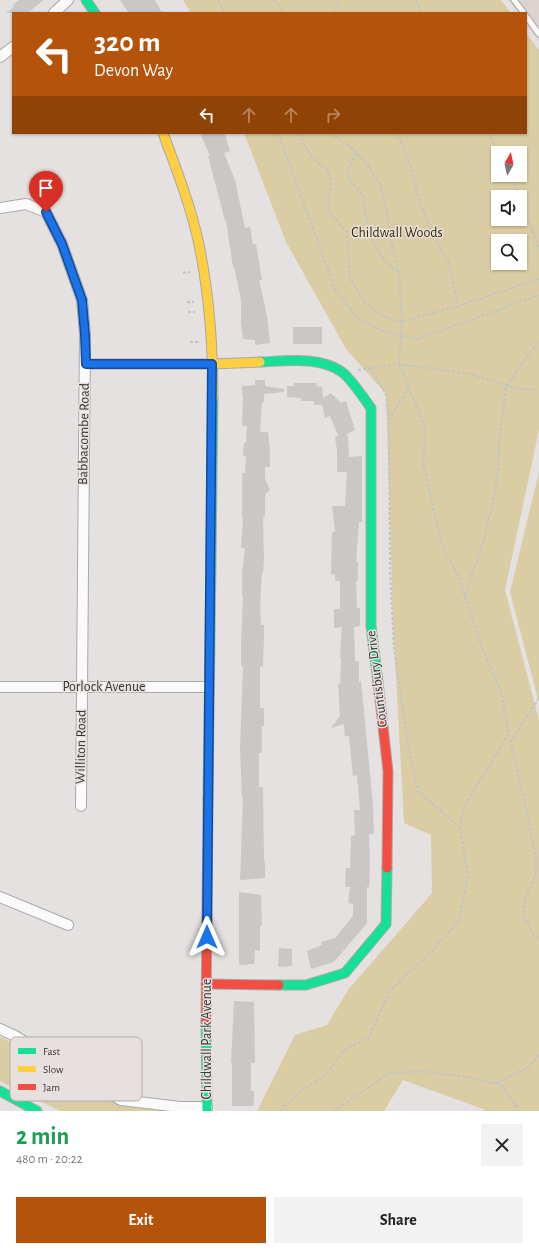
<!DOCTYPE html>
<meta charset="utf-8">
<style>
body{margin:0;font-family:"Alegreya Sans",sans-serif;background:#f2f2f2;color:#222;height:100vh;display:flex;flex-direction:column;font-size:15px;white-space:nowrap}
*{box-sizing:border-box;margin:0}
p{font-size:13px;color:#767676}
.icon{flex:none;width:22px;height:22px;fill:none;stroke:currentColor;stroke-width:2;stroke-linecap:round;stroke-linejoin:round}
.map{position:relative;height:1111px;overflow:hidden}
.details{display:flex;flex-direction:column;background:#fff;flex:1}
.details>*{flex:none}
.guide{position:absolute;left:12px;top:12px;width:515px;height:122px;border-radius:0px;box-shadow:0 1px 3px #0004;background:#b45309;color:#fff;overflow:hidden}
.needle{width:26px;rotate:9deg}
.controls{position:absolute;left:491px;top:146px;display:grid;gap:8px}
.controls a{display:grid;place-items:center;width:36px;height:36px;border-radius:0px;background:#fff;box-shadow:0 1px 3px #0004;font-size:20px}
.pin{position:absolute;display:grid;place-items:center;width:34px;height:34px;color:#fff;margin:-41px -17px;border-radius:50% 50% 50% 0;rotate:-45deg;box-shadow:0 0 4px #0007}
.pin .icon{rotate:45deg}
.me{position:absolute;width:44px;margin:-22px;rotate:0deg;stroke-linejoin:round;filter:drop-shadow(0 0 3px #0008)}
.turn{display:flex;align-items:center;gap:14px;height:84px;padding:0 16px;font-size:18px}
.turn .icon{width:52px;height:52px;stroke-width:2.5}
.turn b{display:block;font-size:28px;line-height:34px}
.lanes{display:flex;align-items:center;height:38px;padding:0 16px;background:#0003;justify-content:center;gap:20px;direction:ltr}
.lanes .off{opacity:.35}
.round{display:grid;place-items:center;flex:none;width:42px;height:42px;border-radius:0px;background:#f2f2f2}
.summary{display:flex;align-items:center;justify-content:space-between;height:68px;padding:0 16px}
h1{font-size:24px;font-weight:700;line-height:30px;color:#1e9e55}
.action{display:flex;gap:8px;margin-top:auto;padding:8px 16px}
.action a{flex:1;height:46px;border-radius:0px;background:#b45309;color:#fff;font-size:16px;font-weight:700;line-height:46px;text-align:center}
.action a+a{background:#f2f2f2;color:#222}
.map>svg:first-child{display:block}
</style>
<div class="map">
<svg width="539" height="1111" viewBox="0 0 539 1111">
<rect width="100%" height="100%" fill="#e5e1e1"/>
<polygon fill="#dcd3d1" points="508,0 539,0 539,42 526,24 526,13 518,13"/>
<g fill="#dacda4" fill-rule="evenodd">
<polygon points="183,0 501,0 511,13 191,13"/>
<path d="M526,33L539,50V430L505,590L539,720V1111H484L483,1109L403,1080L384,1111H257L295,1035L327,1025L348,990L432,893L431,835L404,823L393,621L386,394L346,349L286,242L244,133H526ZM498,153H520V175H498ZM498,197H520V219H498ZM498,241H520V263H498Z"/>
<polygon points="539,472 539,703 510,592"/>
<polygon points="0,1037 13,1043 119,1105 169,1111 60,1111 0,1081"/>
</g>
<g fill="#cac7c7">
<polygon points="19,0 43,0 28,13 6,13 14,7 13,5"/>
<polygon points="120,0 155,0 162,13 129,13"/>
<polygon points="200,133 225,133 227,141 230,151 224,153 235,180 245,228 250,227 253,245 256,244 262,280 259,280 267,316 270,343 255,345 255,340 243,339 241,323 241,300 234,267 233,267 226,221 225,221 208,156 210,156"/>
<rect x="293" y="327" width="29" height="17"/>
<polygon points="255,380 265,380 265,386 284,389 284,392 264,394 264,402 262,402 260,432 268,432 270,450 270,467 265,467 265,479 270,490 265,494 265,517 263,517 264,560 263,573 262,573 260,605 261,625 264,625 264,639 263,667 260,666 260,708 264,708 264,726 262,726 262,753 259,753 259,787 263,787 264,861 265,861 265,878 240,880 243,797 242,797 240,749 243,666 241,666 241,645 243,596 242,596 242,573 245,548 241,548 243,517 242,517 242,473 245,473 246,456 243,456 244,443 246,442 247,426 242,426 243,396 242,396 242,386 255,385"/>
<polygon points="294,383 317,383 316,386 322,387 323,398 331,393 341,403 346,401 355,430 347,434 348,438 349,457 362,456 362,522 359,522 356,562 358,562 358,581 356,581 357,608 360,608 360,626 354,627 355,661 359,661 359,682 361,681 373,805 374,834 369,834 370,863 369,887 367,887 367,923 334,962 311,969 307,951 322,945 321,942 335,938 353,916 353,904 348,903 350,887 345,887 346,868 350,868 351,836 355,835 354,810 360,810 357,775 353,776 349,736 345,736 344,724 331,728 340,716 338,684 340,684 341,658 340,658 342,627 334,628 334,609 340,609 340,581 335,581 335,575 331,574 332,532 335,532 332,506 345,506 347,472 337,472 337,450 335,438 338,435 330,416 325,418 322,405 314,405 314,401 301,401 301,398 287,397 287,386 294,386"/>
<polygon points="239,892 261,895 262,926 260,926 260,951 255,950 254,964 239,965"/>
<polygon points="279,948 292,949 292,966 278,967"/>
<polygon points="234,1001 254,1002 255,1063 251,1063 251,1091 254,1091 254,1106 232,1106 232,1063 231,1063"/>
</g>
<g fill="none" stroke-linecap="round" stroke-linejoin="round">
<defs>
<g id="lane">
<polyline points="514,0 524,13"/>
<polyline points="526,16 539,34"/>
</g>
<g id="street">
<polyline points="54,13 68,0"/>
<polyline points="0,57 13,47"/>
<polyline points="0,208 26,204 46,212 62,244 82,300 85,335 81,806"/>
<polyline points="0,687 209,687"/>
<polyline points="0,897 68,925"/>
<polyline points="0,1029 15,1036 121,1100 180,1107 207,1107"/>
</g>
<g id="fast">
<polyline points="86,0 95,13"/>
<path d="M260,362C286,361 319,356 342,372C351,379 364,398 371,408V626L378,682"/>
<polyline points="208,798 213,398"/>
<polyline points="279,985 306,985 345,973 386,924 387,868"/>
<polyline points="206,1021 207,1111"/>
<polyline points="0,1091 37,1111"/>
</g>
<g id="slow">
<path d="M163,133C176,168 190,204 198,240C209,291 213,346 213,398"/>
<polyline points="86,364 213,364 260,362"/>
</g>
<g id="jam">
<polyline points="378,682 388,771 387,868"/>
<polyline points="206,984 279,985"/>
<polyline points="206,1021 208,798"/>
</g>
</defs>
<use href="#lane" stroke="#aba8a8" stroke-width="7"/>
<use href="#street" stroke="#aba8a8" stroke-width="12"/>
<use href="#fast" stroke="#aba8a8" stroke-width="11"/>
<use href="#slow" stroke="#aba8a8" stroke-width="11"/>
<use href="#jam" stroke="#aba8a8" stroke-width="11"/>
<g stroke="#c4c3c3" stroke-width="2" stroke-dasharray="3 2" stroke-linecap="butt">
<polyline points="218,0 224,13"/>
<polyline points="274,0 285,13"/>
<polyline points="416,0 421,13"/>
<polyline points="334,13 339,0"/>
<polyline points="278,133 335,289 358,319 386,332 418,339 539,295"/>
<polyline points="301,133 301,139 312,157 327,170 331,182 328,210 347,233 350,278 364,302 382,316 402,322 458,306 539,279"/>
<polyline points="330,133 350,146 366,163 380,184 388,216 391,240 399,273 402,322"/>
<polyline points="395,133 403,146 412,170 417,193 431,231 449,264 458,306"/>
<polyline points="488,133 499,153"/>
<polyline points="356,153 347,173 351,182 363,195 366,218 373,242 385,261 398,272"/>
<polyline points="510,175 520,197"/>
<polyline points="520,198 539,248"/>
<polyline points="183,273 190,272"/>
<polyline points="187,302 194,302"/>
<polyline points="188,312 195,312"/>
<polyline points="190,342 199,342"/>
<polyline points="370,368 386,394 389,420"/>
<polyline points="358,370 399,364 470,374 517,389 539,390"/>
<polyline points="408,387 389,421 390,570 394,649 408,745 418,791 461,829"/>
<polyline points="465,596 470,579 483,543 495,493 498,470 499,441 506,388 516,372 539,341"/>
<path d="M539,698L511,741C517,774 527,806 532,840C534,847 536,856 536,864C537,873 533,882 529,890C518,911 525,923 539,940"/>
<polyline points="495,1083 527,1068 539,1055"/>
<polyline points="280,1111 298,1093 326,1075 343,1051 369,1037 389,992 431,952 459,921 468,876 460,826 463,811 473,791 486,772 509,733 501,692 483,651 458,575 442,546 423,462 426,429 399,364"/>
<polyline points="334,1111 388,1074 420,1071 467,1077 502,1085 519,1111"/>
</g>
<use href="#lane" stroke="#fbfafa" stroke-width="5"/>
<use href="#street" stroke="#fbfafa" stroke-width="10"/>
<use href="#fast" stroke="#16e098" stroke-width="9"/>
<use href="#slow" stroke="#ffcf43" stroke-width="9"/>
<use href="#jam" stroke="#f24e42" stroke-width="9"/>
<polyline stroke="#c4c3c3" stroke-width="2" stroke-dasharray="3 2" stroke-linecap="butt" points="399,364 402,322"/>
</g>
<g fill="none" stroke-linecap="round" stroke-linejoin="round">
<defs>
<polyline id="route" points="46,212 62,244 82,300 85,335 86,364 212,364 207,937"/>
</defs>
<use href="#route" stroke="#114b97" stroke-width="10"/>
<use href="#route" stroke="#1a73e8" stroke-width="7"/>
</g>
<g text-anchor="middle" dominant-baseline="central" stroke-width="3" stroke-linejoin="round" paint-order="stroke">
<g font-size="14" fill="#372c00" stroke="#e7e0df">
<text x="397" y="233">Childwall Woods</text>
</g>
<g font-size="14" fill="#3a3737" stroke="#e7e0df">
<text transform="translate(84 434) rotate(-89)">Babbacombe Road</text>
<text transform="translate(377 679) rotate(-97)">Countisbury Drive</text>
<text x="104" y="687">Porlock Avenue</text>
<text transform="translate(81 747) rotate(-89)">Williton Road</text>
<text transform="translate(207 1039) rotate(-90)">Childwall Park Avenue</text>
</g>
</g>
<rect x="10" y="1037" width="132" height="64" rx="6" fill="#e7e0df" stroke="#b3adad" stroke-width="1"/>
<rect x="18" y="1048" width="18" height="6" fill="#16e098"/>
<rect x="18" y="1066" width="18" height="6" fill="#ffcf43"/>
<rect x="18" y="1084" width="18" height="6" fill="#f24e42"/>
<g font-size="11" fill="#3a3737">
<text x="43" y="1055">Fast</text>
<text x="43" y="1073">Slow</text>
<text x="43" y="1091">Jam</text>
</g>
</svg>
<div class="controls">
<a><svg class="needle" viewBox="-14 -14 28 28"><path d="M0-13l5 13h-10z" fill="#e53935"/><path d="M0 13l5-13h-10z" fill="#767676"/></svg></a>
<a><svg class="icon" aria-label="sound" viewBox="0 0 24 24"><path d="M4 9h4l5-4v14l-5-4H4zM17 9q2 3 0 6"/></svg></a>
<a><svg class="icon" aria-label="search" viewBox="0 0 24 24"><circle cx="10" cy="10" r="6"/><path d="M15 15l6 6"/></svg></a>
</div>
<div class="pin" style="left:46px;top:212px;background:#d93025"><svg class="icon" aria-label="arrive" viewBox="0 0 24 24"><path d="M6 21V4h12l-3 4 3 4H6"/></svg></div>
<svg class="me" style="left:207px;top:937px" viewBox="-20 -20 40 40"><path d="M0-17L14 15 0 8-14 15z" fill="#1a73e8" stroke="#fff" stroke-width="4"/></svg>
<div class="guide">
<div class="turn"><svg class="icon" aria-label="left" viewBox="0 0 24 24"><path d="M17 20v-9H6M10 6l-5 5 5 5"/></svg><div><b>320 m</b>Devon Way</div></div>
<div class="lanes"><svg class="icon" aria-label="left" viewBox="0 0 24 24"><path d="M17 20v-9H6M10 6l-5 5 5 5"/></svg><svg class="icon off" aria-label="ahead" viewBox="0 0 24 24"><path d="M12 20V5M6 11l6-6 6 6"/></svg><svg class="icon off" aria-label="ahead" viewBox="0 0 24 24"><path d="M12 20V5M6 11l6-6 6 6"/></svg><svg class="icon off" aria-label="right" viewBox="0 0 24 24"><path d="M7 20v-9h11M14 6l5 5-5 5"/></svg></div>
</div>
</div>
<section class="details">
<div class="summary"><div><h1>2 min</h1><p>480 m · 20:22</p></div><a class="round"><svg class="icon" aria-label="close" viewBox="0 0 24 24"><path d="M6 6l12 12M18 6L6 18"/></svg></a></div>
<div class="action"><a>Exit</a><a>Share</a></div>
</section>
